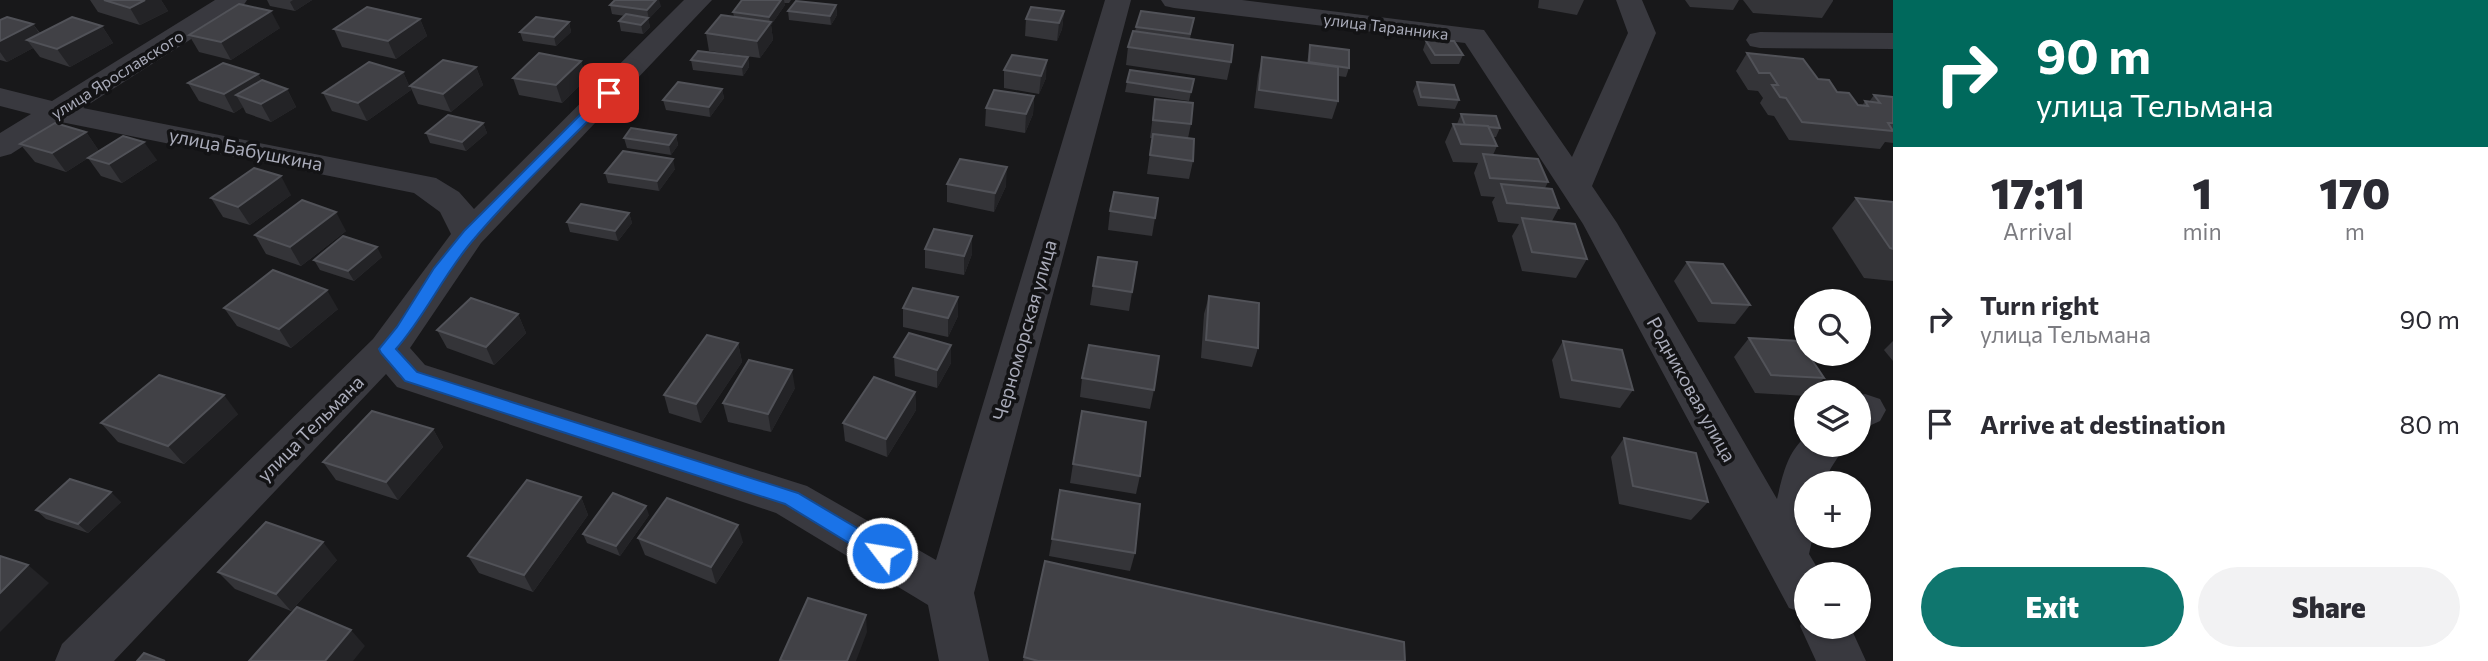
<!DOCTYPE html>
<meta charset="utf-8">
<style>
body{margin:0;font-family:Commissioner,sans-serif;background:#f2f2f3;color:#2b2b33;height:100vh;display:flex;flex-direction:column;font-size:26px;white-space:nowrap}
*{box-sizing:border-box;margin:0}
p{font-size:23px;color:#7c7c81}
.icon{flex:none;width:38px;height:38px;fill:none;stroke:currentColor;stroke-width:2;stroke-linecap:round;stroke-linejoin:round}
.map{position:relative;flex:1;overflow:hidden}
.details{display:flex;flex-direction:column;background:#fff;width:595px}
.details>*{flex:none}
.top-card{background:#00695c;color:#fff;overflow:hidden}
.tools{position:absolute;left:1794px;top:289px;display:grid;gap:14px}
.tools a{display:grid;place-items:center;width:77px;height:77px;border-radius:50%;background:#fff;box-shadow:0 2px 5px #0004;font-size:35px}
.pin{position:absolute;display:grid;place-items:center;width:60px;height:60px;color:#fff;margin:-30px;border-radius:14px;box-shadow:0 4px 10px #0006}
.me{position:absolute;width:77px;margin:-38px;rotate:301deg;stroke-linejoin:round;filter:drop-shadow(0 0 5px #0008)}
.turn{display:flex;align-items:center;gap:24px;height:147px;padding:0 28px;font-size:32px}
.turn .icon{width:91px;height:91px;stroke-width:2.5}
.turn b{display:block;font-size:49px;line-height:60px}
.eta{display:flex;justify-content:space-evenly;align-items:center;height:119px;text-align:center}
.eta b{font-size:42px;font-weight:800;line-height:49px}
.button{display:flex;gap:14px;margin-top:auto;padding:14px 28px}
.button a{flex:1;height:80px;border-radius:42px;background:#0f766e;color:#fff;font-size:28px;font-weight:800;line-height:80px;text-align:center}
.button a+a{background:#f2f2f3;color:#2b2b33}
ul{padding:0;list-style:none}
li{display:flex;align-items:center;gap:21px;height:105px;padding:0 28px}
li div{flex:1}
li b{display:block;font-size:26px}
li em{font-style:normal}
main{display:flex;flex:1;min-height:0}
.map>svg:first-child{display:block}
</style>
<main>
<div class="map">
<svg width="1893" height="661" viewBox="0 0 1893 661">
<rect width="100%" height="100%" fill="#18181a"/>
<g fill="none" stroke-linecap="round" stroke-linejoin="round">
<g fill="#39393f" fill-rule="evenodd">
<polygon points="215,0 247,0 243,6 83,108 436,178 459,192 474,209 684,0 712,0 481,243 410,348 425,365 807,486 936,560 1105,0 1131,0 974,593 989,661 939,661 928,605 776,513 397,387 386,374 114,661 55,661 62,644 373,339 451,234 440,212 414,193 61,122 11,154 0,157 0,133 31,114 0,106 0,88 52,101"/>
<path d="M1161,0H1242L1484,30L1572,157L1628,33L1616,0H1642L1656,33L1592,186L1617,223L1777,499C1783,474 1787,453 1806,436V444H1846C1838,459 1829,467 1825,483H1806V536H1813L1809,554L1821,574H1806V626H1850L1866,661H1816L1800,626L1806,614L1789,608L1583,224L1465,43L1174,8L1165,6Z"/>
<polygon points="1760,32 1893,33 1893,49 1760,48 1750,46 1746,40 1750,34"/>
<polygon points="1865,394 1880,399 1886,410 1880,421 1858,431 1858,396"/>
</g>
</g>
<g fill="#343438">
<polygon points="90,0 161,0 168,11 140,25 98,12"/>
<polygon points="267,0 312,0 295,11 270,6"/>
<polygon points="742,0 791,0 789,3 784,3 785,5 771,25 773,40 760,58 709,51 706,33 734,17 733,12"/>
<polygon points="1539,0 1584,0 1577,15 1538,8"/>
<polygon points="1685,0 1739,0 1733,10 1690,7"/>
<polygon points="1743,0 1833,0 1833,1 1822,18 1753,13"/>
<polygon points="610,5 661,6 648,19 650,27 643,34 621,31 619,21 625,16 612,14"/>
<polygon points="836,5 837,15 831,25 789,20 788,11"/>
<polygon points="1064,11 1062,29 1057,41 1025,36 1026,19"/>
<polygon points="1194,18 1190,39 1231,62 1227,80 1126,65 1128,47 1135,32 1136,27"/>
<polygon points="420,19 427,36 396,59 342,47 334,29"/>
<polygon points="0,20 33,24 40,33 102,26 113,43 70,67 40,57 33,48 7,62 0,60"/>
<polygon points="569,22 571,32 556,46 523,41 520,32"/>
<polygon points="280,28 231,60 199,52 189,35"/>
<polygon points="1426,41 1463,55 1459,64 1431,64 1423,50"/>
<polygon points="1310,45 1349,68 1346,77 1338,76 1338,101 1332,119 1254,108 1258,75 1262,57 1307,63"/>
<polygon points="1747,53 1818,79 1858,105 1862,106 1865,101 1869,102 1874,95 1893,97 1893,143 1885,142 1880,149 1789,140 1774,116 1768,115 1760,103 1763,98 1758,91 1748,90 1736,71"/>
<polygon points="1012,55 1046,78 1039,94 1004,88 1004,70"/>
<polygon points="748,57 749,67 743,76 693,70 691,60"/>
<polygon points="581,61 586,79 562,103 519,95 513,78"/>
<polygon points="476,67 483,85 451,112 418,104 410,86"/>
<polygon points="403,72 411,90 367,121 332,111 323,93"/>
<polygon points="258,74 262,81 287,89 296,107 271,122 246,113 243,107 234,113 199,101 188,83"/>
<polygon points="1194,79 1189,101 1125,92 1127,82"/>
<polygon points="1417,82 1459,100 1455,109 1418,106 1413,91"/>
<polygon points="722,89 724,98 710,117 666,110 663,100"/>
<polygon points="1034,96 1033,114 1025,133 985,126 986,108"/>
<polygon points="1155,99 1191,124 1188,138 1193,161 1189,179 1147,174 1152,138 1150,138"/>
<polygon points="1461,114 1500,128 1496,137 1493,137 1497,146 1493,155 1548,182 1545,188 1559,208 1552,221 1587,259 1576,278 1522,271 1512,236 1519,224 1498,222 1492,202 1495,197 1481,196 1474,173 1478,163 1453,162 1445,142 1453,124 1457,124"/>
<polygon points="483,123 487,133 466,151 430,143 426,133"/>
<polygon points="86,132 99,151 66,172 35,162 20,144"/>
<polygon points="676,135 678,145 671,155 627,148 624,138"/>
<polygon points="88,158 157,160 122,183 101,176"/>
<polygon points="675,169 659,191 608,183 605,173"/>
<polygon points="947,184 1006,186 994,212 947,202"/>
<polygon points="291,195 250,225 223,217 211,198"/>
<polygon points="1856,198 1893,202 1893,281 1864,278 1832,228"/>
<polygon points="1110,211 1155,218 1152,236 1108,230"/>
<polygon points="629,213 632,223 618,241 570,232 567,222"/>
<polygon points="346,231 301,266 266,254 255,235"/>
<polygon points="925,249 972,254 964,275 925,268"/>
<polygon points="382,257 354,281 320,270 314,260"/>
<polygon points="1137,262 1129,311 1090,305 1093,286"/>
<polygon points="1687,262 1750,305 1735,324 1698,322 1674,281"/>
<polygon points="1209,296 1258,348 1252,367 1201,358 1204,314"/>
<polygon points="958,297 958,316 948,337 903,327 903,308"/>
<polygon points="224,308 338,309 291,348 237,326"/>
<polygon points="518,314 526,333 494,365 447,348 437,330"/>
<polygon points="1749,338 1824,378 1811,392 1806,392 1806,396 1755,393 1734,357"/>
<polygon points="1563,341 1633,390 1620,408 1560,398 1552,360"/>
<polygon points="1893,341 1893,361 1884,350"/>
<polygon points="738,343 742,362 701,423 669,413 664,395"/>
<polygon points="951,345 951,363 937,388 895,376 894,357"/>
<polygon points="1082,378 1154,390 1150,409 1080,397"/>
<polygon points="795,388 771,432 728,422 723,403"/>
<polygon points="915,392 916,410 887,457 845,441 843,423"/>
<polygon points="238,414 184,464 118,442 101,423"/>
<polygon points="433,429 443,447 398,500 336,480 323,462"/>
<polygon points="1624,438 1708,502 1691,520 1619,504 1611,457"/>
<polygon points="1073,464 1140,476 1136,494 1070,483"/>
<polygon points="581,497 588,515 533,592 479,573 468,556"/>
<polygon points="121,502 88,533 46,519 36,510"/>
<polygon points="649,515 620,556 587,543 583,534"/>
<polygon points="638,538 743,542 716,584 645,555"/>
<polygon points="1052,539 1135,553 1130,571 1049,556"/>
<polygon points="337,560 291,611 235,589 218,572"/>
<polygon points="1024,657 1405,661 1023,661"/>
</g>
<g fill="#232326">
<polygon points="145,0 161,0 168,11 140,25 130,8"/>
<polygon points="293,0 312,0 295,11 290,2"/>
<polygon points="656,0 659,0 661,6 649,19 647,10"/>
<polygon points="781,0 784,0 785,5 771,25 773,40 760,58 757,41 770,24 769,17"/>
<polygon points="836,5 837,15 831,25 830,16"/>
<polygon points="271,11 280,28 231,60 221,42"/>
<polygon points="1064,11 1062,29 1057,41 1059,23"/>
<polygon points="648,18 650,27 643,34 641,25"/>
<polygon points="420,19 427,36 396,59 388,41"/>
<polygon points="569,22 571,32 556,46 554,37"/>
<polygon points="33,24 45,42 27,40 33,48 7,62 0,52 0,41"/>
<polygon points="102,26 113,43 70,67 57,49"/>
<polygon points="748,57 749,67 743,76 742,67"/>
<polygon points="1047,60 1046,78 1039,94 1041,76"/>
<polygon points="581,61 586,79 562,103 556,85"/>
<polygon points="476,67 483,85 451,112 443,94"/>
<polygon points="403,72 411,90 367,121 358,103"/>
<polygon points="258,74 268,92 236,95 243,107 234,113 224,94"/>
<polygon points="287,89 296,107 271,122 261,104"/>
<polygon points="722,89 724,98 710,117 709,107"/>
<polygon points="1034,96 1033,114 1025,133 1026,114"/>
<polygon points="483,123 487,133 466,151 462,142"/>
<polygon points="86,132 99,151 66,172 52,153"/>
<polygon points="676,135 678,145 671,155 669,145"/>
<polygon points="144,142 157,160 122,183 109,164"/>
<polygon points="673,159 675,169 659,191 657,181"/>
<polygon points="1007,167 1006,186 994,212 995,193"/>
<polygon points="281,176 291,195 250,225 238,207"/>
<polygon points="336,212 346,231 301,266 290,247"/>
<polygon points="629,213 632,223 618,241 615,231"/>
<polygon points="972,236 972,254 964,275 964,256"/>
<polygon points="377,247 382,257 354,281 348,271"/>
<polygon points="327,290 338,309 291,348 279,329"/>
<polygon points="958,297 958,316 948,337 948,318"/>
<polygon points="518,314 526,333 494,365 486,347"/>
<polygon points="738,343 742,362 701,423 696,404"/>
<polygon points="951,345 951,363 937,388 937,370"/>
<polygon points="792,370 795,388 771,432 768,414"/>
<polygon points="915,392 916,410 887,457 886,439"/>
<polygon points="224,395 238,414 184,464 168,446"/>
<polygon points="433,429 443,447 398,500 386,482"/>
<polygon points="111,492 121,502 88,533 78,524"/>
<polygon points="581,497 588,515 533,592 524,575"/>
<polygon points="646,506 649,515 620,556 616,546"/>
<polygon points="738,525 743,542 716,584 711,567"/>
<polygon points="323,542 337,560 291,611 276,594"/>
<polygon points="28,565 49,583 0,632 0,593"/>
<polygon points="866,615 867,632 856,661 847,661"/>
<polygon points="351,630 365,646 353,661 325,661"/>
</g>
<g fill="#414146" stroke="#515258" stroke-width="2">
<polygon points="104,0 145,0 130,8"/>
<polygon points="615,0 656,0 647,10 610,5"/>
<polygon points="742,0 781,0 769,17 733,12"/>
<polygon points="796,1 836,5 830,16 788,11"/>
<polygon points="239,4 271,11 221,42 189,35"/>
<polygon points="367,7 420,19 388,41 334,29"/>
<polygon points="1031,7 1064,11 1059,23 1026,19"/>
<polygon points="1141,11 1194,18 1190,34 1136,27"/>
<polygon points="626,14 648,18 641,25 619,21"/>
<polygon points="721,15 771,22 757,41 706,33"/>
<polygon points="7,17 33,24 0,41 0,20"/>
<polygon points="72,17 102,26 57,49 27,40"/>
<polygon points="536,17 569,22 554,37 520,32"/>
<polygon points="1133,31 1233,45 1231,62 1128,47"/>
<polygon points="1426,41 1454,41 1463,55 1435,55"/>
<polygon points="1310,45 1349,50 1349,68 1309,62"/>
<polygon points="698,51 748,57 742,67 691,60"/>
<polygon points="539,53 581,61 556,85 513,78"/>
<polygon points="1747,53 1803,59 1818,79 1829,80 1837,92 1849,93 1858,105 1868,106 1865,101 1880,103 1874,95 1893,97 1893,123 1888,123 1893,131 1802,122 1786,98 1780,97 1772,85 1778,85 1770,73 1759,73"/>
<polygon points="1012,55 1047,60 1041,76 1004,70"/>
<polygon points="1262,57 1338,67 1338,101 1259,90"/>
<polygon points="443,60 476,67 443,94 410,86"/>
<polygon points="369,62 403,72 358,103 323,93"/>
<polygon points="223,63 258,74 224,94 188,83"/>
<polygon points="1130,70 1194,79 1191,92 1127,82"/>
<polygon points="262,80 287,89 261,104 236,95"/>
<polygon points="678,82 722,89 709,107 663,100"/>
<polygon points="1417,82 1454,85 1459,100 1421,97"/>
<polygon points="994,90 1034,96 1026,114 986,108"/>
<polygon points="1155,99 1193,103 1191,124 1153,120"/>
<polygon points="1461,114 1496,116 1500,128 1465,125"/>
<polygon points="448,115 483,123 462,142 426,133"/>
<polygon points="55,123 86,132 52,153 20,144"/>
<polygon points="1453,124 1488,126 1497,146 1461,144"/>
<polygon points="631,128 676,135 669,145 624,138"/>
<polygon points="1153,134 1194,139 1193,161 1150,155"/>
<polygon points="123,136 144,142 109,164 88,158"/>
<polygon points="623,151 673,159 657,181 605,173"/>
<polygon points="1483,154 1538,159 1548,182 1490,178"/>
<polygon points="960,159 1007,167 995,193 947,184"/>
<polygon points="254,168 281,176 238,207 211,198"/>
<polygon points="1501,184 1552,189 1559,208 1507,203"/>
<polygon points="1114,192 1158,198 1155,218 1110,211"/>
<polygon points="1856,198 1893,202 1893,249 1890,248"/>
<polygon points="302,200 336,212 290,247 255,235"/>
<polygon points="581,204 629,213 615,231 567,222"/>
<polygon points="1522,218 1575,224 1587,259 1532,252"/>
<polygon points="934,229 972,236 964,256 925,249"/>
<polygon points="343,236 377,247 348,271 314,260"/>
<polygon points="1098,257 1137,262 1132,292 1093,286"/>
<polygon points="1687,262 1723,264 1750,305 1712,303"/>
<polygon points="273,270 327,290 279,329 224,308"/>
<polygon points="913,288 958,297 948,318 903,308"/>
<polygon points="1209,296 1259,303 1258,348 1206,340"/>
<polygon points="471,298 518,314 486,347 437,330"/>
<polygon points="909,333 951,345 937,370 894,357"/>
<polygon points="707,335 738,343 696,404 664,395"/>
<polygon points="1749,338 1800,341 1806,350 1806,354 1808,354 1824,378 1771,375"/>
<polygon points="1563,341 1622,350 1633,390 1572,380"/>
<polygon points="1089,345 1159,356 1154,390 1082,378"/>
<polygon points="749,360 792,370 768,414 723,403"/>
<polygon points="159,375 224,395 168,446 101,423"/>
<polygon points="874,377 915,392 886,439 843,423"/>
<polygon points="372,411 433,429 386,482 323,462"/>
<polygon points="1082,411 1146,422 1140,476 1073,464"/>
<polygon points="1624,438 1696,453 1708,502 1633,486"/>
<polygon points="70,479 111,492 78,524 36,510"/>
<polygon points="527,480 581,497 524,575 468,556"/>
<polygon points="1060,490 1140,504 1135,553 1052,539"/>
<polygon points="613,493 646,506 616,546 583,534"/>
<polygon points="667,498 738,525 711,567 638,538"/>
<polygon points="266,522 323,542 276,594 218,572"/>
<polygon points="0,556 28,565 0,593"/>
<polygon points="1045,561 1404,642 1405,661 1038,661 1024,657"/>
<polygon points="808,598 866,615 847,661 784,661 780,660"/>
<polygon points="297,607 351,630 325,661 249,661"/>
<polygon points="144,653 165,661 137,661"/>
</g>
<path fill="#1a73e8" stroke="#114b97" stroke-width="2" d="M609,89L614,90V95C567,143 517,188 474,239C444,273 426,315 396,349L417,372L798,493L889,547L891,553L889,559L882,561L875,559L785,504L405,381L381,353L379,349L397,327L434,268L464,231L605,90Z"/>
<g text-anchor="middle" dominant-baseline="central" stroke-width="7" stroke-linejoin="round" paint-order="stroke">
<g font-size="16" fill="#aaacba" stroke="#131315">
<text transform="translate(1386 26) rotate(7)">улица Таранника</text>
<text transform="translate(117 74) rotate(-32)">улица Ярославского</text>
</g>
<g font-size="19" fill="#aaacba" stroke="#131315">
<text transform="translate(246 149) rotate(11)">улица Бабушкина</text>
<text transform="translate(1024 330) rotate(-74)">Черноморская улица</text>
<text transform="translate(1692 389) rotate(61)">Родниковая улица</text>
<text transform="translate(310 428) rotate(-45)">улица Тельмана</text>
</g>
</g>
</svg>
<div class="tools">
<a><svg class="icon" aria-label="search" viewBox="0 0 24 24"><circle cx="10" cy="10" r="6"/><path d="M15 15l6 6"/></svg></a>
<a><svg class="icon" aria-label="layers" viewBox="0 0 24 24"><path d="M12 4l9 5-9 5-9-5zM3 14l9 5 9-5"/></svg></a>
<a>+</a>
<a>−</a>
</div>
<div class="pin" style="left:609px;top:93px;background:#d93025"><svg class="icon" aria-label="arrive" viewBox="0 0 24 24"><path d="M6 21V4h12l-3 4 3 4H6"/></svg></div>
<svg class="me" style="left:882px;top:553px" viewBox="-20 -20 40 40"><circle r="17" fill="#1a73e8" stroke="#fff" stroke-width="3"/><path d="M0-11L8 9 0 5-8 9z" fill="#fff"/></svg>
</div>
<section class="details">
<div class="top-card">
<div class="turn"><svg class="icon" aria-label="right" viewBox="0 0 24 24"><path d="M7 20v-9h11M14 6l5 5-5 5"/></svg><div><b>90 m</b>улица Тельмана</div></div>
</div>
<div class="eta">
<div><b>17:11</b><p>Arrival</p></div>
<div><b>1</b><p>min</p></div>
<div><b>170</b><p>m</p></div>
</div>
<ul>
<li><svg class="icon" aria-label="right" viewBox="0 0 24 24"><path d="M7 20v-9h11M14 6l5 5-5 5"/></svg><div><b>Turn right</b><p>улица Тельмана</p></div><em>90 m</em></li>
<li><svg class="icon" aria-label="arrive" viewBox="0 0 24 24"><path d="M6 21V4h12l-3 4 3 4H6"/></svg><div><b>Arrive at destination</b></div><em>80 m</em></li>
</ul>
<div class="button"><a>Exit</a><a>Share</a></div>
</section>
</main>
